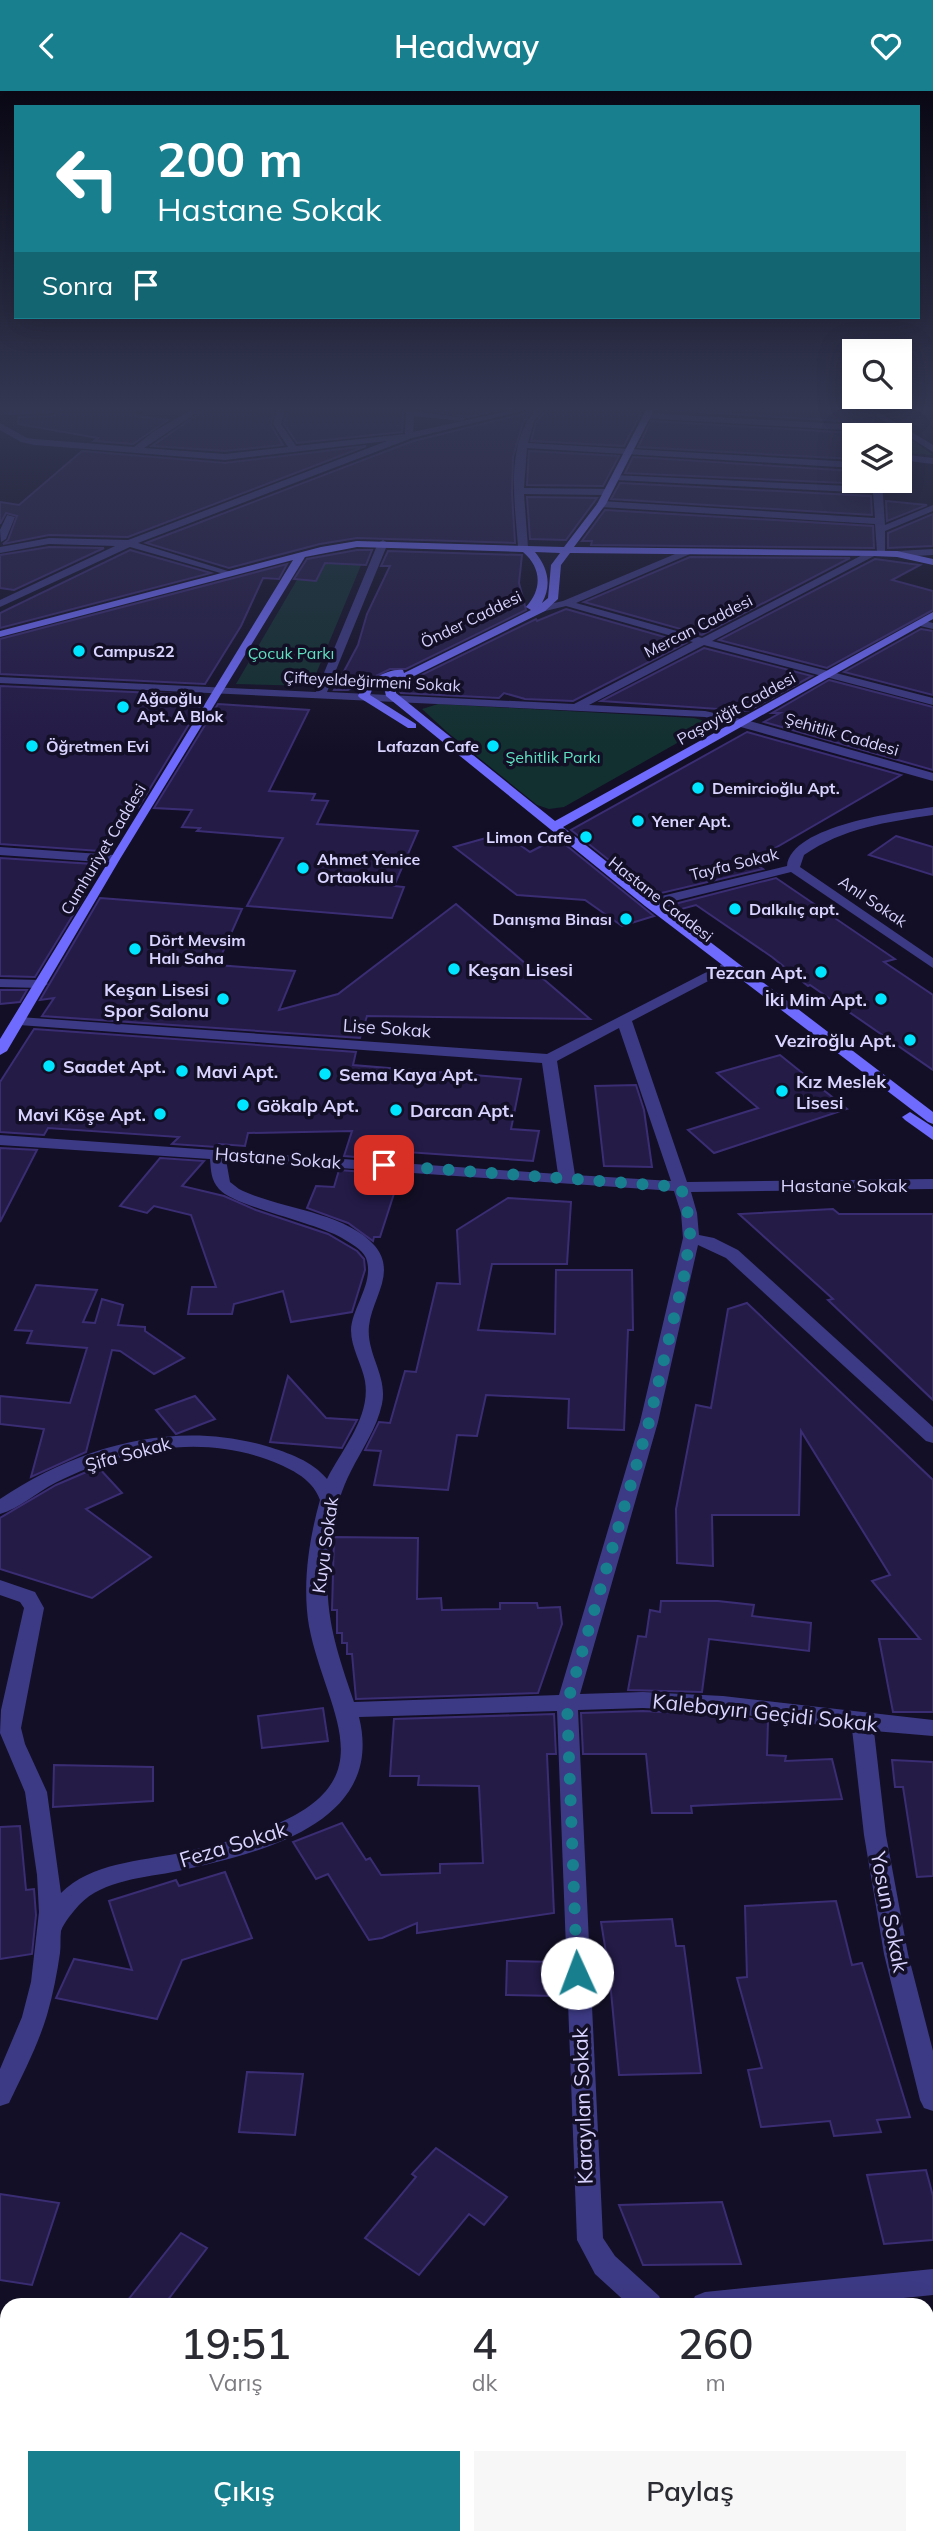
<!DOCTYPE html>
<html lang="tr">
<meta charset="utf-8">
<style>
body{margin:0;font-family:Mulish,sans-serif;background:#f7f7f7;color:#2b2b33;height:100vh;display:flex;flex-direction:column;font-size:26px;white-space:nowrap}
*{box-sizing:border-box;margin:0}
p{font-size:23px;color:#7c7c81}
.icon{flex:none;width:38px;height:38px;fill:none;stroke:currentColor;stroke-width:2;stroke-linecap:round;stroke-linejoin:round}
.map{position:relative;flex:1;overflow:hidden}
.drawer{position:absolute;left:0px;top:2207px;width:934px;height:247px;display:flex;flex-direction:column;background:#fff;border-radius:21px 21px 0 0;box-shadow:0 7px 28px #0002}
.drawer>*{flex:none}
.hud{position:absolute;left:14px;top:14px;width:906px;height:214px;border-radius:0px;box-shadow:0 7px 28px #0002;background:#187f8f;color:#fff;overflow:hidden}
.controls{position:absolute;left:842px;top:248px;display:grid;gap:14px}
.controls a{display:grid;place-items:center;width:70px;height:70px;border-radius:0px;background:#fff;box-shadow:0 7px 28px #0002;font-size:35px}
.pin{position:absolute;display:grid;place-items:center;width:60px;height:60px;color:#fff;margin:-30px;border-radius:14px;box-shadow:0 4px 10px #0006}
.me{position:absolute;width:77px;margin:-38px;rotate:358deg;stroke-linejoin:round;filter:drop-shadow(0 0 5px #0008)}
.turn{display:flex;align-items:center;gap:24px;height:147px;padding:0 28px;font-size:32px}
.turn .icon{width:91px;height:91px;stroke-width:2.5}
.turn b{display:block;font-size:49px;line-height:60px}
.then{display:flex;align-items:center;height:66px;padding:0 28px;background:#0003;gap:14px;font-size:26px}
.eta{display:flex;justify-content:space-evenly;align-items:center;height:119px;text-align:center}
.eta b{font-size:42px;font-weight:600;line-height:49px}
.action{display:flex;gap:14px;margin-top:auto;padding:14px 28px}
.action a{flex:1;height:80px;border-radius:0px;background:#187f8f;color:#fff;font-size:28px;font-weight:600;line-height:80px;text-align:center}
.action a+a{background:#f7f7f7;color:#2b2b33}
header{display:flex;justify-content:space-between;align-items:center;height:91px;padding:0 28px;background:#187f8f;color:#fff;font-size:32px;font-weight:600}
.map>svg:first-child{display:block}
</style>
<header><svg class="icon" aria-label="back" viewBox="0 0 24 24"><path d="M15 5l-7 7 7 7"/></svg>Headway<svg class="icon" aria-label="heart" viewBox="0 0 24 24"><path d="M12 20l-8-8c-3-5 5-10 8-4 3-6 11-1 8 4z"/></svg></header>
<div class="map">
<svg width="933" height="2452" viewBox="0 0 933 2452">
<rect width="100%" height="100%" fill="#130f26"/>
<g fill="#12302f">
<polygon points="885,336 894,336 933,364 900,362 900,345 887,345"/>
<polygon points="364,467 311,595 236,593 308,470"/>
<polygon points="438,613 694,627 709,631 709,634 564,716 549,718 537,714 447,641 422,618"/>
</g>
<g fill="#241b47" stroke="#3b2d73" stroke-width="2">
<polygon points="60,319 135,319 136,325 168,329 133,353 94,350 98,347 18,333 18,326 54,325"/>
<polygon points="204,319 274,319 271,334 283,354 225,360 152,355"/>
<polygon points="287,319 403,319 402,341 297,352 284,333"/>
<polygon points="424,319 501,319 468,326"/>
<polygon points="529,319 532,319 523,332 513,366 512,403 515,452 357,447 320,453 229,477 146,452 413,350 527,322"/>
<polygon points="546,319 635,319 642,320 624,355 531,350 536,331"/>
<polygon points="668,319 872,319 870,324 874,327 873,332"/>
<polygon points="651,330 872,343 854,345 854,368 638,356"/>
<polygon points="366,355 128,446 49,444 3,453 8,449 17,425 6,422 0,433 0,411 19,414 82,360 225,372"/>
<polygon points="529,360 619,365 603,395 527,394"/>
<polygon points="633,366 854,380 854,390 868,390 868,393 625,382"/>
<polygon points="620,392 871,405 872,424 611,408"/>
<polygon points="527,406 597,407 566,449 530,448"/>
<polygon points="886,410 927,414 887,430"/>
<polygon points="605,419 873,435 874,457 591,454 592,450 582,450"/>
<polygon points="933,423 933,455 888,457 888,442"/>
<polygon points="49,456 104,457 14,499 0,497 0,464"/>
<polygon points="130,459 211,482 0,537 0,522"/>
<polygon points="357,459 372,459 366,474 325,472 316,490 294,488 307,468"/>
<polygon points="388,460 522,464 519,492 526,519 406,578 390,578 348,599 334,599 358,554 367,523 390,475 381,475"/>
<polygon points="690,466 850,467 702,544 584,511"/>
<polygon points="875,468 920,474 892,489 933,500 933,519 827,577 719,549"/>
<polygon points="287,473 279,488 263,487 241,535 205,593 0,583 0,548"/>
<polygon points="566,518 686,552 573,610 525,608 504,602 499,607 401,602 399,599 405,592 536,528 537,530"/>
<polygon points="921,538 933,540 933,604 844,581"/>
<polygon points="704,557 812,585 748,620 601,610"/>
<polygon points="829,589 933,616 933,679 764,631 780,622 772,622"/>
<polygon points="0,595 198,604 193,612 202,612 138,717 124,716 100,760 0,753"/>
<polygon points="218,613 309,619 269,700 315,703 312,709 328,710 317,733 418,740 394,795 404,796 392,827 247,815 283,747 197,740 200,737 182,736 192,719 154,717"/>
<polygon points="747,641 901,684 765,763 767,765 750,769 763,778 653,804 571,739"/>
<polygon points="493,745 510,747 530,761 557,747 654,825 622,835 585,809 517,804 454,756"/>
<polygon points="896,745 933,756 933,784 869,764"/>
<polygon points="0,767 93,773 75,806 84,806 35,886 0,885"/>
<polygon points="776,787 895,868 884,871 933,904 933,979 810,894 808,895 772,866 696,814 674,820 667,815"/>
<polygon points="100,807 242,818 217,874 295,880 279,919 338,903 456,813 590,928 367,925 360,947 42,925 54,907 40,909"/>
<polygon points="0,899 27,899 20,911 0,913"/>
<polygon points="34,938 356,961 353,974 521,988 511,1038 539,1040 533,1070 407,1061 405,1070 344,1065 352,1040 248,1042 245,1055 219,1053 216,1056 172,1053 179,1046 48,1037 44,1044 0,1041 0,991"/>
<polygon points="780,964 847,1018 714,1062 688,1039 758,1017 717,982"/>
<polygon points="636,994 644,1019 652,1076 604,1075 595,995"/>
<polygon points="0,1057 37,1059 0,1131"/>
<polygon points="160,1067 204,1070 182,1095 224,1105 256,1119 328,1143 357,1160 364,1168 365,1179 352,1221 291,1231 283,1200 234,1213 232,1223 188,1223 192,1196 216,1196 191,1124 154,1115 147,1122 120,1115"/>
<polygon points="339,1079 400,1084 380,1146 374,1146 373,1150 348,1132 307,1117 316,1095 334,1096"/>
<polygon points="508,1107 571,1111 567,1173 492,1173 478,1239 555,1243 556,1179 632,1179 633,1239 628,1239 624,1339 568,1337 569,1308 486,1304 477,1345 457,1344 448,1399 374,1394 381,1360 365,1359 379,1331 390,1332 405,1280 416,1281 437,1192 460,1193 457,1139"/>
<polygon points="833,1118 839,1123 933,1123 933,1309 828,1209 833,1208 739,1123"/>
<polygon points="36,1194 97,1199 83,1231 95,1232 102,1208 123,1214 118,1234 145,1236 145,1240 184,1267 154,1283 120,1260 112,1259 86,1361 31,1386 44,1338 0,1333 0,1305 70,1312 87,1257 27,1252 32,1240 15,1239"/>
<polygon points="747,1212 933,1389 933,1621 893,1621 879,1548 920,1548 872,1490 890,1484 801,1340 799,1424 712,1424 713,1475 677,1472 676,1418 696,1314 711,1317 728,1218"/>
<polygon points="288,1285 326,1327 357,1329 342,1357 270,1351"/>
<polygon points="195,1305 215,1328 176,1343 156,1319"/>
<polygon points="98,1376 122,1402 86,1418 151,1466 92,1507 0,1478 0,1427 56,1394"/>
<polygon points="334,1446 418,1447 417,1508 441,1507 442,1519 500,1518 500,1512 537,1512 538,1517 560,1516 562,1533 538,1602 356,1608 352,1563 347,1563 347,1552 342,1552 342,1542 337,1542 337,1519 332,1519"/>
<polygon points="661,1510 718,1510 754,1514 752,1525 811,1532 809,1560 709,1548 702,1601 628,1599 638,1545 646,1546 650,1519 660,1521"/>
<polygon points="323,1617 328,1650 262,1657 258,1625"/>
<polygon points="643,1620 723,1624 768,1630 767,1664 786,1665 785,1670 832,1668 842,1708 691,1715 692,1722 652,1722 646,1663 583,1663 581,1622"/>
<polygon points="554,1623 556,1663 547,1663 554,1822 417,1842 417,1832 382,1847 369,1849 328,1783 316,1788 293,1751 342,1732 366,1769 370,1767 381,1784 440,1782 440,1773 483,1772 479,1695 418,1694 419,1685 390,1685 394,1628"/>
<polygon points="892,1669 933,1671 933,1785 917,1786 903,1696 895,1696"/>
<polygon points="54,1674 153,1676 153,1710 53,1716"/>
<polygon points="20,1735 26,1799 34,1798 36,1824 32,1863 0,1868 0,1736"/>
<polygon points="225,1781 252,1847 182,1869 157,1928 56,1907 74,1868 132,1879 109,1810 176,1789 179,1795"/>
<polygon points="836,1810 852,1874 862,1872 910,2026 877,2029 881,2041 834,2045 830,2030 761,2036 748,1979 762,1977 737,1887 747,1886 745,1815"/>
<polygon points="672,1828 676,1855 684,1855 701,1982 619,1984 609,1880 601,1831"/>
<polygon points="507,1870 555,1871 556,1905 506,1904"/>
<polygon points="247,1981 303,1983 295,2044 239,2041"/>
<polygon points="436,2057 507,2106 484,2134 469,2123 419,2184 365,2147 416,2086 412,2083"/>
<polygon points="926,2079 933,2105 933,2149 884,2153 867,2084"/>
<polygon points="0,2103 59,2112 32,2194 0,2189"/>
<polygon points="722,2111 741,2173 643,2174 619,2114"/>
<polygon points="181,2142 207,2157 164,2214 124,2214"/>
</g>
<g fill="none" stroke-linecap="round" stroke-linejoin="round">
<g fill="#3d3a85" fill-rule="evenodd">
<polygon points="10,319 58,319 54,322 7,324"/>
<polygon points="191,319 201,319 144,357 225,363 288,356 273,333 277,319 285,319 281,333 296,355 405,343 406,319 466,327 462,330 414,325 413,341 512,319 526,319 412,347 138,452 231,481 231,485 130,456 0,516 0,509 115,455 49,453 0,462 0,456 49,447 128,449 387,350 225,369 35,354 21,351 0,339 0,332 27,347 35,348 134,356 153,341"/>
<path d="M535,319H543L534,330L528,352L854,371V377L527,357L524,397L607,398L612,401L607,404L524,403L528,456L523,459L518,456C515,412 505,354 535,319Z"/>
<polygon points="875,319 933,354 933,361 873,323"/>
<polygon points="646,322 877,335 881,338 877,341 643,327"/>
<polygon points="900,363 933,367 933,373 900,369"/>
<polygon points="613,384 873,396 872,390 882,390 885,434 933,414 933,420 885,440 885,464 878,463 712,550 933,607 933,614 704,554 589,614 705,620 746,629 933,682 933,690 705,626 0,592 0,586 316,601 378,452 383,449 388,452 327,601 574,613 693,551 566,515 541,521 537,520 537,516 563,510 687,458 692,461 690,463 576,512 702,547 870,460 877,461 875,433 601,416 596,413 601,410 875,427 873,402 616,389 613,388"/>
<polygon points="7,424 15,426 6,448 1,451 0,439"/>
<polygon points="933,458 933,464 897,466 892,463 897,460"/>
<polygon points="920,529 933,532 933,538 916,534 915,532"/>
<path d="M933,716V724C887,731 843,737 804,764L800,776L933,867V877L791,781L650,816L643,812L645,809L787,775C791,734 900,721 933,716Z"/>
<polygon points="0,756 114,764 120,768 114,772 0,764"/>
<path d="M730,869L737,873L735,876L632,930L687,1091L933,1088V1098L691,1101L697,1122L699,1144L714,1147L738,1159L933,1336V1352L926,1350L726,1167L698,1154L658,1331L580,1603L643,1601L723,1605L933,1629V1645L874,1640L886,1744L908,1863L933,1960V2020L924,2017L920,2009L884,1863L864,1744L852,1638L723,1621L643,1617L578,1619L603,2147L615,2165L659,2205L663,2214H629L595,2183L577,2149L557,1620L359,1626C386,1734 256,1763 178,1780C145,1787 104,1788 79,1814C73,1821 64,1831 61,1840C60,1847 61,1855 60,1862C57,1883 53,1903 47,1924C38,1954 23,1983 9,2012L0,2015V1978L22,1926L31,1891L39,1821L37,1784L25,1701L0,1642L1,1619L24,1517L20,1511L0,1504V1489L35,1501L44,1517L21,1637L25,1653L47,1701L61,1802C91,1772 140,1770 180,1762C211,1755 242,1748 272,1735C389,1687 325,1620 309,1535C302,1494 309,1448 320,1409C312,1386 287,1376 266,1368C195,1343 121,1359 55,1392C37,1401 19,1418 0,1423V1408C79,1355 174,1328 266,1355C289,1362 312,1370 327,1388C342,1358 371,1326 365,1290C362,1273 351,1257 351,1239C352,1216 375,1191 366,1167C362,1158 350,1152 342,1147C314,1131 233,1115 219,1098C211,1089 211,1080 210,1068L0,1054V1044L558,1083L542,972L19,934L12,930L19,926L547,963ZM619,937L671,1090L575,1084L557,970ZM226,1069L674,1100L681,1122L683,1147L640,1331L559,1604L354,1611C335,1555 323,1521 329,1461C332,1433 338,1405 351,1380C362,1358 377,1337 382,1313C388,1285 366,1263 369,1235C372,1207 397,1182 375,1155C345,1120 278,1118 239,1098L230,1091Z"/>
<polygon points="0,888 41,889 48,893 41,897 0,896"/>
<polygon points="933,2178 933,2204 834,2214 691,2214 695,2205 705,2201"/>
<polygon points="307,2446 340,2446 337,2452 305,2452"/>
<polygon points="830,2446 863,2446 865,2452 833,2452"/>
</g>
<g fill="#6f6bff" fill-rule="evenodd">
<path d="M646,319H654L606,413L574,456L897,460L933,468V474L897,466L873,465L570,462L561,474L558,508L545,520L404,590L396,597V602L555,730L933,521V528L563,736L655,809L933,1021V1033L928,1031L645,815L386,605L384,596L392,589L372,599L370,604L416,633V637H408L360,607L358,605C364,591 388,577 403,579L404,582L531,519L526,516C542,499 542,477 523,461L357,456L305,466L120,768L7,960L0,964V948L293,469L0,546V540L321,456L357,450L564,456L597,413ZM535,461L560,462L551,474L548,507L542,512C552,494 548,477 535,461Z"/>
<polygon points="910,1021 933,1036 933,1049 905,1029 902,1026"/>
</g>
</g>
<linearGradient id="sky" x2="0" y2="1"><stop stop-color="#0a0815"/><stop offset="0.48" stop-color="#333752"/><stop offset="1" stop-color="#333752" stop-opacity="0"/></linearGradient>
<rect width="933" height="662" fill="url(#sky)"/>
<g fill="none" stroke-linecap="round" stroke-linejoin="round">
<polyline stroke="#187f8f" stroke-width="12" stroke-dasharray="0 21.6" points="384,1074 681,1096 691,1135 685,1181 649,1331 567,1613 577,1882"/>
</g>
<g fill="#00e5ff" stroke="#130f26" stroke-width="2.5">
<circle cx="79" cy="560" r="7"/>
<circle cx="123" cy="616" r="7"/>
<circle cx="32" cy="655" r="7"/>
<circle cx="493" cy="655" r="7"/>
<circle cx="698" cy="697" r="7"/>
<circle cx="638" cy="730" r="7"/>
<circle cx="586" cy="746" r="7"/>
<circle cx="303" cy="777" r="7"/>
<circle cx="735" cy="818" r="7"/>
<circle cx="626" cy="828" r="7"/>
<circle cx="135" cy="858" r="7"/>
<circle cx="454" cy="878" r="7"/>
<circle cx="821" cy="881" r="7"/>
<circle cx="223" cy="908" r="7"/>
<circle cx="881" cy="908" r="7"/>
<circle cx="910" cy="949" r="7"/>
<circle cx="49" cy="975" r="7"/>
<circle cx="182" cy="980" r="7"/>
<circle cx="325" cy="983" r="7"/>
<circle cx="782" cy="1000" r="7"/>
<circle cx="243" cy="1014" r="7"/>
<circle cx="396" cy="1019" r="7"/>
<circle cx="160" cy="1023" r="7"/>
</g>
<g text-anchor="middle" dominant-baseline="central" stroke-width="7" stroke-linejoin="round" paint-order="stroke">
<g font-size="16" fill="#d9d4ff" stroke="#130f26">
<text transform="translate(471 528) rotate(-26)">Önder Caddesi</text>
<text transform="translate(698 535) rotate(-27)">Mercan Caddesi</text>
<text transform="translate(372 590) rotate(3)">Çifteyeldeğirmeni Sokak</text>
<text transform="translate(736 617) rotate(-29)">Paşayiğit Caddesi</text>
<text transform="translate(842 643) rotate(16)">Şehitlik Caddesi</text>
<text transform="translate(103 758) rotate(-59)">Cumhuriyet Caddesi</text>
<text transform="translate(734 773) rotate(-14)">Tayfa Sokak</text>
<text transform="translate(661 808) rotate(38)">Hastane Caddesi</text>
<text transform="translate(873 810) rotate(34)">Anıl Sokak</text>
</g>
<g font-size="16" font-weight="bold" fill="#d9d4ff" stroke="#130f26" text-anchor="start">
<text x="93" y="560">Campus22</text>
<text x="137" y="607">Ağaoğlu<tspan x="137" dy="18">Apt. A Blok</tspan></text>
<text x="46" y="655">Öğretmen Evi</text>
<text x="479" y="655" text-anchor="end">Lafazan Cafe</text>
<text x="712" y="697">Demircioğlu Apt.</text>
<text x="652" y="730">Yener Apt.</text>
<text x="572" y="746" text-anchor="end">Limon Cafe</text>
<text x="317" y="768">Ahmet Yenice<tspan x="317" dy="18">Ortaokulu</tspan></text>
<text x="749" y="818">Dalkılıç apt.</text>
<text x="612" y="828" text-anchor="end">Danışma Binası</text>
<text x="149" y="849">Dört Mevsim<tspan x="149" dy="18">Halı Saha</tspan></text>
</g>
<g font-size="16" fill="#5fe0c0" stroke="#130f26">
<text x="291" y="562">Çocuk Parkı</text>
<text x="553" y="666">Şehitlik Parkı</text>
</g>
<g font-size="18" font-weight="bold" fill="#d9d4ff" stroke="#130f26" text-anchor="start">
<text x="468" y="878">Keşan Lisesi</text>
<text x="807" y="881" text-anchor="end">Tezcan Apt.</text>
<text x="209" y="898" text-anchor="end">Keşan Lisesi<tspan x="209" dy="21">Spor Salonu</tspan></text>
<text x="867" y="908" text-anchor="end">İki Mim Apt.</text>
<text x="896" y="949" text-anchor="end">Veziroğlu Apt.</text>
<text x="63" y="975">Saadet Apt.</text>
<text x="196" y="980">Mavi Apt.</text>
<text x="339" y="983">Sema Kaya Apt.</text>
<text x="796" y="990">Kız Meslek<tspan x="796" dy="21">Lisesi</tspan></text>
<text x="257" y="1014">Gökalp Apt.</text>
<text x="410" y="1019">Darcan Apt.</text>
<text x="146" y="1023" text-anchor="end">Mavi Köşe Apt.</text>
</g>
<g font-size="18" fill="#d9d4ff" stroke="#130f26">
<text transform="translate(387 937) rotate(4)">Lise Sokak</text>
<text transform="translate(278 1067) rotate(4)">Hastane Sokak</text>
<text x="844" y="1094">Hastane Sokak</text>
<text transform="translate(128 1363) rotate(-15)">Şifa Sokak</text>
<text transform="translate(325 1454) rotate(-82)">Kuyu Sokak</text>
</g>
<g font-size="21" fill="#d9d4ff" stroke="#130f26">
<text transform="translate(765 1621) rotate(6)">Kalebayırı Geçidi Sokak</text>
<text transform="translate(233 1753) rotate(-17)">Feza Sokak</text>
<text transform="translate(890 1821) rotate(79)">Yosun Sokak</text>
<text transform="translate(582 2015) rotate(-92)">Karayılan Sokak</text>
</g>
</g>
</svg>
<div class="controls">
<a><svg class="icon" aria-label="search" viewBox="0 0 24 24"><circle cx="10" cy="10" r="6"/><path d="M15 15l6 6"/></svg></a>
<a><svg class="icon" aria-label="layers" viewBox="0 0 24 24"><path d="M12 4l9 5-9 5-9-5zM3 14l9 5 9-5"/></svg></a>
</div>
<div class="pin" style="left:384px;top:1074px;background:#d93025"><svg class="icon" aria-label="arrive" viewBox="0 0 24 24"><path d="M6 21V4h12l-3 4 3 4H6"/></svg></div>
<svg class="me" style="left:577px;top:1882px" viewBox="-20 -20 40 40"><circle r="19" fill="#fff"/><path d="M0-13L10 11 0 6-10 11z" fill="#187f8f"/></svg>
<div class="hud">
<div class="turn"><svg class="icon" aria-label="left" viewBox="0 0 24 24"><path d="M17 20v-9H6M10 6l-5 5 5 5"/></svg><div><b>200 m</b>Hastane Sokak</div></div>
<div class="then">Sonra<svg class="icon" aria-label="arrive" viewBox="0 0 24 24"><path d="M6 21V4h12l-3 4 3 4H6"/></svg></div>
</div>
<section class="drawer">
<div class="eta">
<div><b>19:51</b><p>Varış</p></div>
<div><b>4</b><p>dk</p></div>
<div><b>260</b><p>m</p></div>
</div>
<div class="action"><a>Çıkış</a><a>Paylaş</a></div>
</section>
</div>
